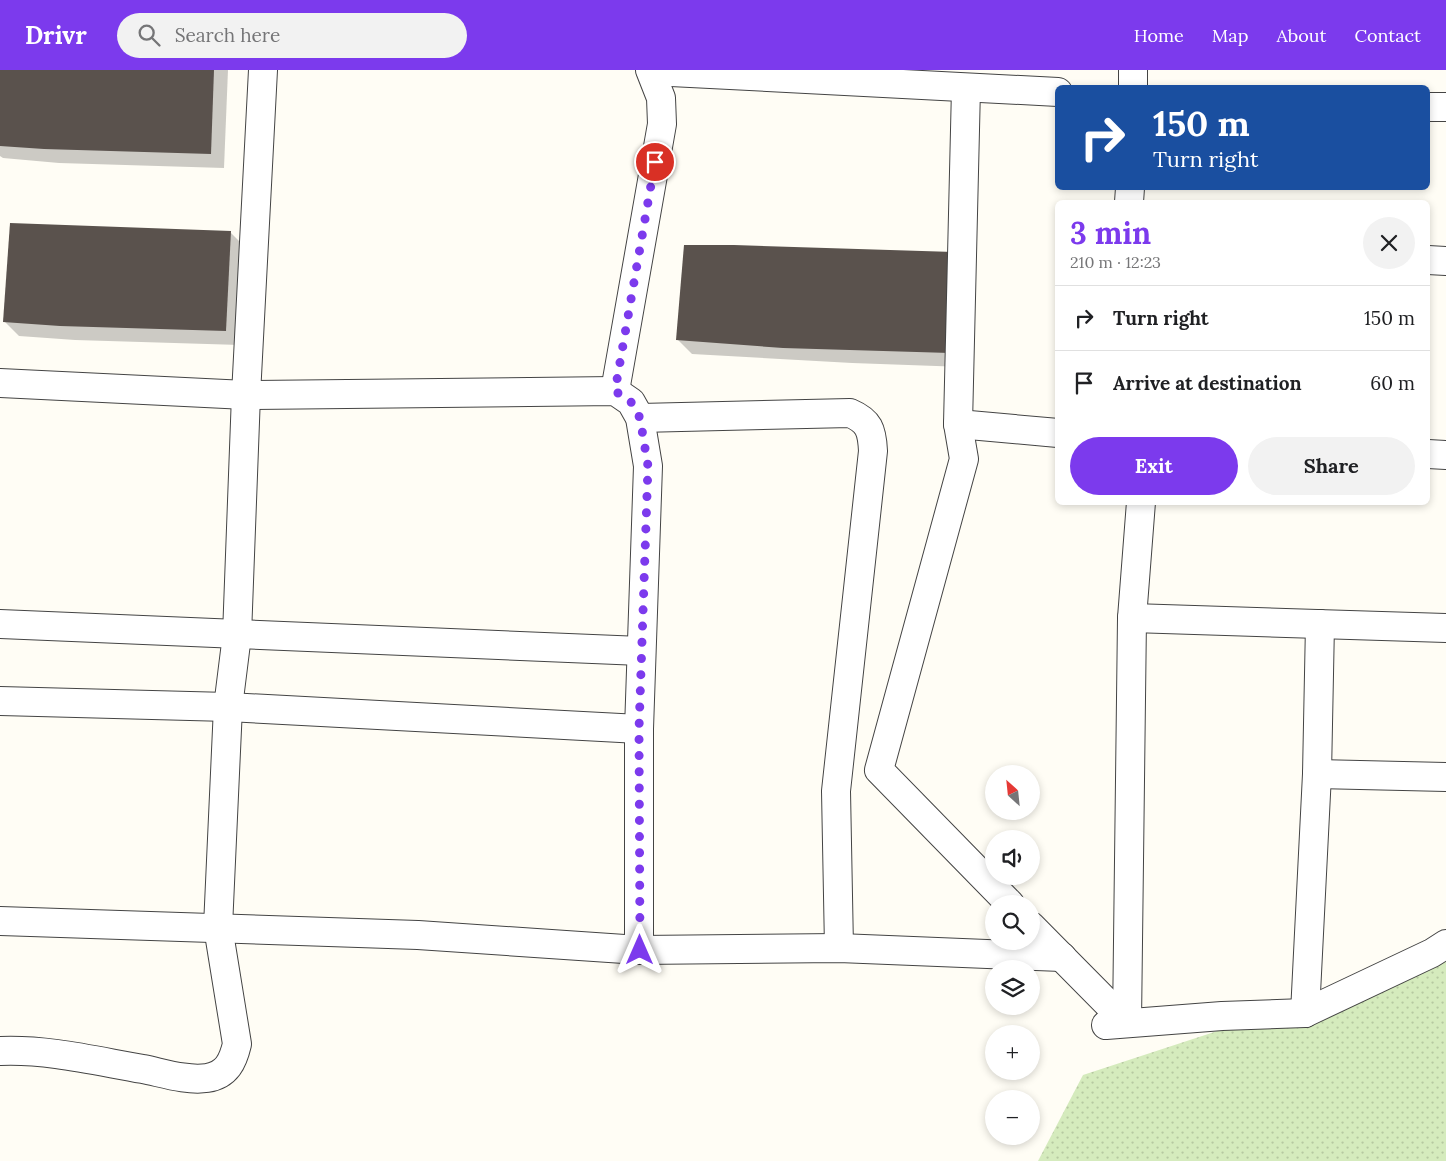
<!DOCTYPE html>
<meta charset="utf-8">
<style>
body{margin:0;font-family:Lora,serif;background:#f2f2f2;color:#202124;height:100vh;display:flex;flex-direction:column;font-size:19px;white-space:nowrap}
*{box-sizing:border-box;margin:0}
p{font-size:16px;color:#757577}
.icon{flex:none;width:28px;height:28px;fill:none;stroke:currentColor;stroke-width:2;stroke-linecap:round;stroke-linejoin:round}
.map{position:relative;flex:1;overflow:hidden}
.details{position:absolute;left:1055px;top:130px;width:375px;height:305px;display:flex;flex-direction:column;background:#fff;border-radius:8px;box-shadow:0 2px 8px #0003}
.details>*{flex:none}
.banner{position:absolute;left:1055px;top:15px;width:375px;height:105px;border-radius:8px;box-shadow:0 2px 8px #0003;background:#1a4fa0;color:#fff;overflow:hidden}
.needle{width:32px;rotate:333deg}
.tools{position:absolute;left:985px;top:695px;display:grid;gap:10px}
.tools a{display:grid;place-items:center;width:55px;height:55px;border-radius:50%;background:#fff;box-shadow:0 2px 8px #0003;font-size:25px}
.pin{position:absolute;display:grid;place-items:center;width:42px;height:42px;color:#fff;margin:-21px;border:2px solid #fff;border-radius:50%;box-shadow:0 1px 5px #0007}
.me{position:absolute;width:55px;margin:-28px;rotate:0deg;stroke-linejoin:round;filter:drop-shadow(0 0 4px #0008)}
.turn{display:flex;align-items:center;gap:18px;height:105px;padding:0 15px;font-size:22px}
.turn .icon{width:65px;height:65px;stroke-width:2.5}
.turn b{display:block;font-size:35px;line-height:42px}
.round{display:grid;place-items:center;flex:none;width:52px;height:52px;border-radius:26px;background:#f2f2f2}
.headline{display:flex;align-items:center;justify-content:space-between;height:85px;padding:0 15px}
h1{font-size:30px;font-weight:700;line-height:38px;color:#7c3aed}
.cta{display:flex;gap:10px;margin-top:auto;padding:10px 15px}
.cta a{flex:1;height:58px;border-radius:30px;background:#7c3aed;color:#fff;font-size:20px;font-weight:700;line-height:58px;text-align:center}
.cta a+a{background:#f2f2f2;color:#202124}
ul{padding:0;list-style:none}
li{display:flex;align-items:center;gap:15px;height:65px;padding:0 15px;border-top:1px solid #e0e0e0}
li div{flex:1}
li b{display:block;font-size:19px}
li em{font-style:normal}
header{display:flex;align-items:center;gap:30px;box-sizing:border-box;height:70px;padding:0 25px;background:#7c3aed;color:#fff}
header strong{font-size:24px}
nav{display:flex;gap:28px;margin-inline-start:auto;font-size:18px}
.search{width:350px;height:45px;background:#f2f2f2;display:flex;align-items:center;gap:12px;box-sizing:border-box;padding:0 18px;border-radius:28px;color:#757577;font-size:19px}
.map>svg:first-child{display:block}
</style>
<header>
<strong>Drivr</strong>
<div class="search"><svg class="icon" aria-label="search" viewBox="0 0 24 24"><circle cx="10" cy="10" r="6"/><path d="M15 15l6 6"/></svg>Search here</div>
<nav><a>Home</a><a>Map</a><a>About</a><a>Contact</a></nav>
</header>
<div class="map">
<svg width="1446" height="1091" viewBox="0 0 1446 1091">
<defs>
<pattern id="grass-dots" width="8" height="8" patternUnits="userSpaceOnUse" patternTransform="scale(1.25)"><rect width="8" height="8" fill="#d5ebbd"/><path d="M2 2h.1M6 6h.1" fill="none" stroke="#b6c8a1" stroke-width="1.8" stroke-linecap="round"/></pattern>
</defs>
<rect width="100%" height="100%" fill="#fffdf5"/>
<polygon fill="url(#grass-dots)" points="1446,883 1446,1091 1038,1091 1083,1005 1428,892"/>
<g fill="#0003">
<polygon points="0,0 228,0 224,98 59,93 3,88 0,86"/>
<polygon points="230,162 244,176 240,275 75,270 19,266 4,251"/>
<polygon points="953,184 964,297 852,293 692,284 678,270"/>
</g>
<g fill="#5a524d">
<polygon points="0,0 214,0 211,84 44,79 0,76"/>
<polygon points="10,153 231,161 226,261 60,256 3,252"/>
<polygon points="684,175 734,175 954,182 950,283 783,278 676,270"/>
</g>
<g fill="none" stroke-linecap="round" stroke-linejoin="round">
<defs>
<g id="minor">
<polyline points="651,1 1058,22"/>
<polyline points="966,18 958,354 964,389 879,700 1010,834"/>
<polyline points="1133,18 1133,0"/>
<polyline points="1428,37 1446,37"/>
<polyline points="1129,132 1130,118"/>
<polyline points="1428,190 1446,191"/>
<polyline points="0,313 246,325 615,321 631,332 640,348 648,396 639,659 639,880 418,865 0,851"/>
<polyline points="615,321 662,54 661,28 650,0"/>
<path d="M640,348L850,343C869,351 872,360 873,381L836,721L839,878"/>
<polyline points="958,354 1058,363"/>
<polyline points="1428,384 1446,385"/>
<polyline points="1132,548 1446,558"/>
<polyline points="0,554 641,581"/>
<polyline points="0,631 228,637 639,659"/>
<polyline points="1317,704 1446,707"/>
<polyline points="1031,856 1127,953"/>
<polyline points="639,880 839,878 1062,887"/>
<polyline points="1305,943 1317,704 1320,554"/>
<polyline points="1127,953 1132,548 1141,432"/>
<polyline points="1106,955 1222,946 1305,943 1432,883 1446,874"/>
<path d="M0,981C49,979 96,991 143,999C163,1003 187,1011 207,1008C227,1005 233,991 237,974L218,857L228,637L237,565L246,325L263,0"/>
</g>
</defs>
<use href="#minor" stroke="#444" stroke-width="30"/>
<use href="#minor" stroke="#fff" stroke-width="28"/>
</g>
<g fill="none" stroke-linecap="round" stroke-linejoin="round">
<polyline stroke="#7c3aed" stroke-width="9" stroke-dasharray="0 16.2" points="640,880 639,659 648,396 640,348 631,332 615,321 655,92"/>
</g>
</svg>
<div class="tools">
<a><svg class="needle" viewBox="-14 -14 28 28"><path d="M0-13l5 13h-10z" fill="#e53935"/><path d="M0 13l5-13h-10z" fill="#757577"/></svg></a>
<a><svg class="icon" aria-label="sound" viewBox="0 0 24 24"><path d="M4 9h4l5-4v14l-5-4H4zM17 9q2 3 0 6"/></svg></a>
<a><svg class="icon" aria-label="search" viewBox="0 0 24 24"><circle cx="10" cy="10" r="6"/><path d="M15 15l6 6"/></svg></a>
<a><svg class="icon" aria-label="layers" viewBox="0 0 24 24"><path d="M12 4l9 5-9 5-9-5zM3 14l9 5 9-5"/></svg></a>
<a>+</a>
<a>−</a>
</div>
<div class="pin" style="left:655px;top:92px;background:#d93025"><svg class="icon" aria-label="arrive" viewBox="0 0 24 24"><path d="M6 21V4h12l-3 4 3 4H6"/></svg></div>
<svg class="me" style="left:640px;top:880px" viewBox="-20 -20 40 40"><path d="M0-17L14 15 0 8-14 15z" fill="#7c3aed" stroke="#fff" stroke-width="4"/></svg>
<div class="banner">
<div class="turn"><svg class="icon" aria-label="right" viewBox="0 0 24 24"><path d="M7 20v-9h11M14 6l5 5-5 5"/></svg><div><b>150 m</b>Turn right</div></div>
</div>
<section class="details">
<div class="headline"><div><h1>3 min</h1><p>210 m · 12:23</p></div><a class="round"><svg class="icon" aria-label="close" viewBox="0 0 24 24"><path d="M6 6l12 12M18 6L6 18"/></svg></a></div>
<ul>
<li><svg class="icon" aria-label="right" viewBox="0 0 24 24"><path d="M7 20v-9h11M14 6l5 5-5 5"/></svg><div><b>Turn right</b></div><em>150 m</em></li>
<li><svg class="icon" aria-label="arrive" viewBox="0 0 24 24"><path d="M6 21V4h12l-3 4 3 4H6"/></svg><div><b>Arrive at destination</b></div><em>60 m</em></li>
</ul>
<div class="cta"><a>Exit</a><a>Share</a></div>
</section>
</div>
